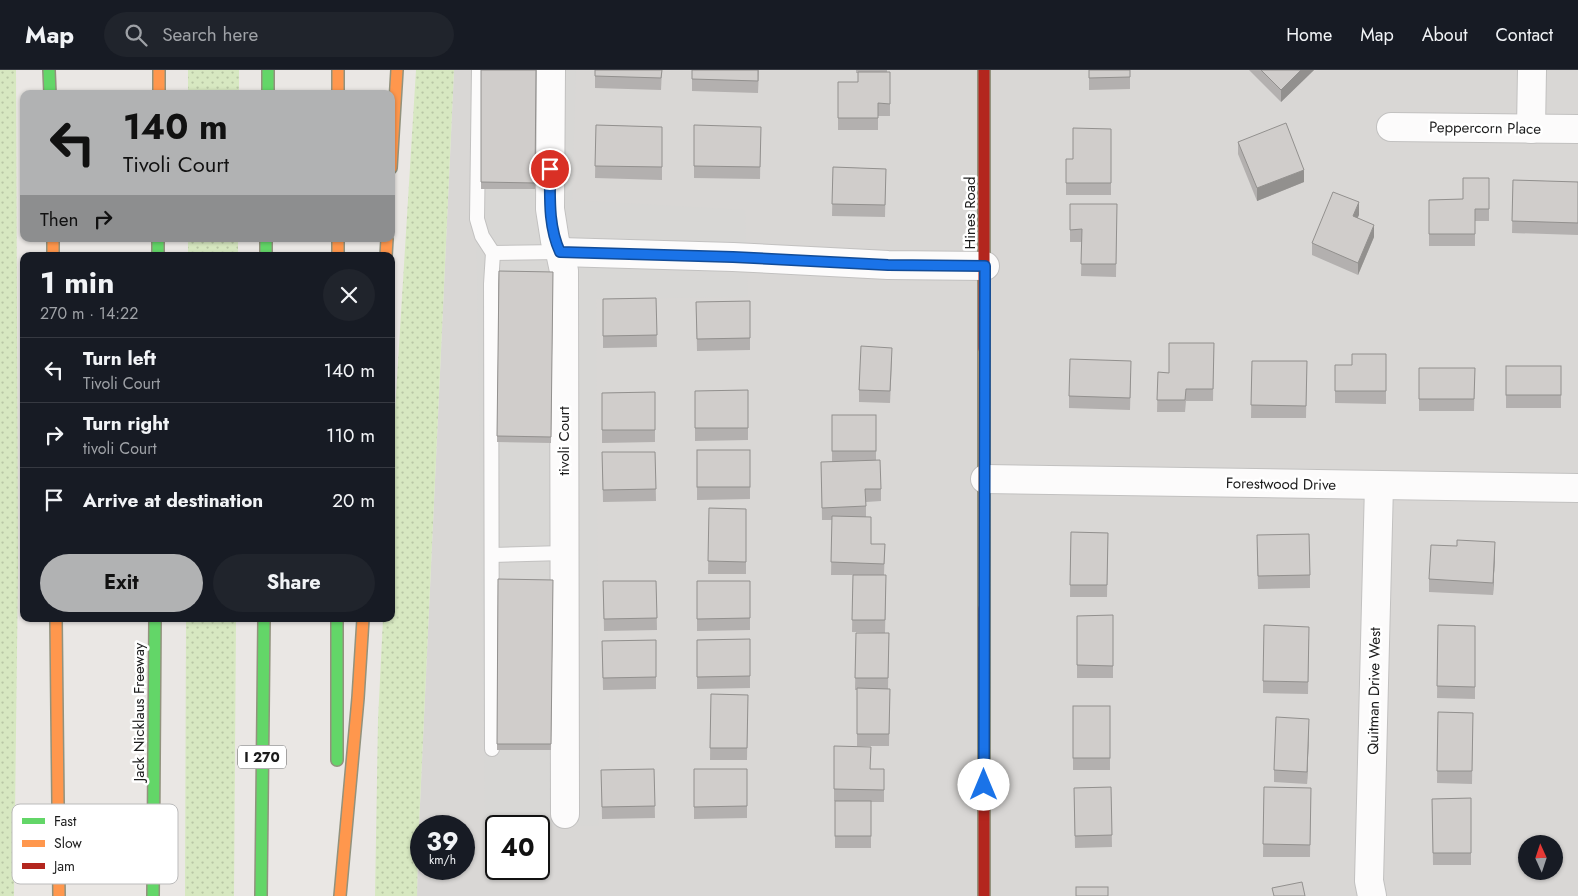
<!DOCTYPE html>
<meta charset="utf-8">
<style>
body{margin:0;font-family:Jost,sans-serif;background:#20242c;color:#f1f3f6;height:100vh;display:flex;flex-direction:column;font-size:19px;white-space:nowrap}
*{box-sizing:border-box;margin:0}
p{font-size:16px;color:#9ea1a6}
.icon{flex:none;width:28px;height:28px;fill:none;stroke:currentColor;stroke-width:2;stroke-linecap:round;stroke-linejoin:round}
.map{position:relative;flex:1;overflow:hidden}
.sheet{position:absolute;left:20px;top:182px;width:375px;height:370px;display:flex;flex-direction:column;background:#171b24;border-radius:10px;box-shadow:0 1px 4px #0004}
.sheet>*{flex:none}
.guide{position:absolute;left:20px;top:20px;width:375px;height:152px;border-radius:10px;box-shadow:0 1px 4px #0004;background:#b1b2b3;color:#111;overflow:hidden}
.needle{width:32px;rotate:357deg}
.controls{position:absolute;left:1518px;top:765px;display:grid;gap:10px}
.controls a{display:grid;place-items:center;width:45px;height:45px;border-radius:50%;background:#171b24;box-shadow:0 1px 4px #0004;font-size:25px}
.speed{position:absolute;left:410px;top:745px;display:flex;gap:10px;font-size:25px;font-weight:700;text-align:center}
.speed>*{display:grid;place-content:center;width:65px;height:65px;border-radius:50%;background:#171b24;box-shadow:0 1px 4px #0004;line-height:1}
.speed small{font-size:12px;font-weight:400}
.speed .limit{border:2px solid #111;border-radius:8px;background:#fff;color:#111}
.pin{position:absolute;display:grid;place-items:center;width:42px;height:42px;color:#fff;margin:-21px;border:2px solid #fff;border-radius:50%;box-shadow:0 1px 5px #0007}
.me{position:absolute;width:55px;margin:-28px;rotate:0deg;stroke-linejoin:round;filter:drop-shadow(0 0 4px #0008)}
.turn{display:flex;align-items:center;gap:18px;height:105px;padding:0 20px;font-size:22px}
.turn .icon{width:65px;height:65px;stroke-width:2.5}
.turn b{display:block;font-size:35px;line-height:42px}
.then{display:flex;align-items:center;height:48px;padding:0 20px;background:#0003;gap:10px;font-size:19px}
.round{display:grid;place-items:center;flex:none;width:52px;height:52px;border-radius:26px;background:#20242c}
.head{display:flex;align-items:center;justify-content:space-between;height:85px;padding:0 20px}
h1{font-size:30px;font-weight:700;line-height:38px}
.button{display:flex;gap:10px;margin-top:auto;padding:10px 20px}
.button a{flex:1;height:58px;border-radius:30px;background:#b1b2b3;color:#111;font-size:20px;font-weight:700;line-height:58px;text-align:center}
.button a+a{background:#20242c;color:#f1f3f6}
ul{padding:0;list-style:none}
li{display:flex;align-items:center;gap:15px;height:65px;padding:0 20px;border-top:1px solid #363941}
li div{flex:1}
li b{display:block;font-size:19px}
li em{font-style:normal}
header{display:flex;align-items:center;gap:30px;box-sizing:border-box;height:70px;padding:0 25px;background:#171b24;border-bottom:1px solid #363941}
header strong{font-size:24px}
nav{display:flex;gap:28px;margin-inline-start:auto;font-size:18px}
.search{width:350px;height:45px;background:#20242c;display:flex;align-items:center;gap:12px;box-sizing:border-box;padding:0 18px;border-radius:28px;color:#9ea1a6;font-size:19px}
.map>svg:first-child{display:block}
</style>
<header>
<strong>Map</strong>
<div class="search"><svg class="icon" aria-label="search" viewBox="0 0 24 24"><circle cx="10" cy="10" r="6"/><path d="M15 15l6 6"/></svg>Search here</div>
<nav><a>Home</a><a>Map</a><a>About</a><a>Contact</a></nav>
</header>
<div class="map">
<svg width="1578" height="826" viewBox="0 0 1578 826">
<defs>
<pattern id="grass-dots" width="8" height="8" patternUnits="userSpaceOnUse" patternTransform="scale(1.25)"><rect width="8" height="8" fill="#d7e8c1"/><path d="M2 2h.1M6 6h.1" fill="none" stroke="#b8c6a5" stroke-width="1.8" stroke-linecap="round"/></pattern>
</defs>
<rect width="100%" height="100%" fill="#eae7e4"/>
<path fill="#d9d7d5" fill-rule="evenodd" d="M454,0H1578V826H417L418,777ZM421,756H464V799H421ZM496,756H539V799H496ZM1526,774H1554V801H1526Z"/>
<g fill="url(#grass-dots)">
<polygon points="0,0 16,0 18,497 14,826 0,826"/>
<rect x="188" y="0" width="51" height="24"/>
<polygon points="416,0 454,0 418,777 417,826 375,826 378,650 383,549 391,549 391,406"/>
<rect x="188" y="169" width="50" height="17"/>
<polygon points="186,549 236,549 234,826 185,826"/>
</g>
<polygon fill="#d8d7d5" points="474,0 576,0 572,130 745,140 748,227 596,229 599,756 485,755"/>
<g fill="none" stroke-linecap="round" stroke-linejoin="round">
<defs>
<g id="lane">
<polyline points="479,0 477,149 482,166 493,183 560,182"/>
<polyline points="492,485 564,483"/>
<polyline points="492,679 491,214 493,183"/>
</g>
<g id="street">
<polyline points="551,0 550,139 555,171 560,182 564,201 565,744"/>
<polyline points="1391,57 1578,59"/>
<polyline points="1531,59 1532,0"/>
<polyline points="560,182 733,187 888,195 985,196"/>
<polyline points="985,409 1578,418"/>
<polyline points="1372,826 1369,811 1379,415"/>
</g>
<g id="fast">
<polyline points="49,0 50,24"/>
<polyline points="268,0 268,24"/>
<polyline points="158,169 158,186"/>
<polyline points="266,169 266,186"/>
<polyline points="337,549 337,690"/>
<polyline points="153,826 155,549"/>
<polyline points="261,826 264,549"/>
</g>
<g id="slow">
<polyline points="159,0 159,24"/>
<polyline points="338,0 338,24"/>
<polyline points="391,98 397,0"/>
<polyline points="53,169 53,186"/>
<polyline points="338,169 338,186"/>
<polyline points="386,186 387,169"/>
<polyline points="984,279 984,538"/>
<polyline points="56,549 59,826"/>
<polyline points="340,826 358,628 363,549"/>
</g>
<g id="jam">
<polyline points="984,0 984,279"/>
<polyline points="984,538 984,826"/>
</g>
</defs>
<use href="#lane" stroke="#c2c1c0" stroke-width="16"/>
<use href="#street" stroke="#c2c1c0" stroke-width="30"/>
<use href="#fast" stroke="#92927d" stroke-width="14"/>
<use href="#slow" stroke="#92927d" stroke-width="14"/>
<use href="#jam" stroke="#92927d" stroke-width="14"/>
<use href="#lane" stroke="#fcfbfb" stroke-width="14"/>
<use href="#street" stroke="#fcfbfb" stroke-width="28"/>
<use href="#fast" stroke="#63d668" stroke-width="11"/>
<use href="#slow" stroke="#ff974d" stroke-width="11"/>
<use href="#jam" stroke="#b3261e" stroke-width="11"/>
</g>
<g fill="#b3b0af">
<polygon points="481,0 536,0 535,119 481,119"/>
<polygon points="595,0 662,0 661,20 595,18"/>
<polygon points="692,0 759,0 758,23 692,21"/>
<polygon points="856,0 887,0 887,2 890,2 890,46 878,46 878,60 838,60 838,12 858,12 858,3 856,3"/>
<polygon points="1089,0 1130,0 1130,19 1089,20"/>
<polygon points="1249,0 1314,0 1281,32"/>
<polygon points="596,55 662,57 662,110 595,108"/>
<polygon points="761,57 760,109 694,108 694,96"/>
<polygon points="1111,59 1111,125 1066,125 1066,89 1073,89"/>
<polygon points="1238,72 1304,112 1257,131 1238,84"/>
<polygon points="833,97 886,99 885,147 832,146"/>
<polygon points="1489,108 1489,151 1475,151 1475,176 1429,176 1429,130 1463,129"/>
<polygon points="1513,110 1578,112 1578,165 1512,163"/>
<polygon points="1070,134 1117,134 1116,207 1081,206 1082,172 1070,172"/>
<polygon points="1359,145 1357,148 1374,167 1358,205 1312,185 1312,173"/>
<polygon points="499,201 553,202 551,373 497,372"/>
<polygon points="656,228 657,277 603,278 603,229"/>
<polygon points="750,231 750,280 697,281 696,232"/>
<polygon points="1214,273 1213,331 1186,331 1185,342 1157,342 1158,302 1169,303"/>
<polygon points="1386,284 1386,334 1335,333 1335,295 1352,295"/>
<polygon points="892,290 890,333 859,332 859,320"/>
<polygon points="1252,291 1307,291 1306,348 1251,348"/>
<rect x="1506" y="296" width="55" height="42"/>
<polygon points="1419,298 1475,298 1474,341 1419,341"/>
<polygon points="1131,303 1130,340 1069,338 1069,326"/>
<polygon points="748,320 748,370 695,371 695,321"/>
<polygon points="655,322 655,372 602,373 602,323"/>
<polygon points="832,345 876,345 876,391 881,419 881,431 866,432 866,447 871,474 885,474 884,505 886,517 885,563 852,562 853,505 831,505 832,450 822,450 821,392 832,392"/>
<polygon points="697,380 750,380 750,429 697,430"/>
<polygon points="602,382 655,382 656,431 603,432"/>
<polygon points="709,438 746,439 746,504 708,504"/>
<polygon points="1071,462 1108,463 1107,527 1070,527"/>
<polygon points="1257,477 1310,505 1310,518 1258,519"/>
<polygon points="1495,484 1493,525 1429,522 1429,509"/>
<polygon points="498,509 553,510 551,680 497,680"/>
<polygon points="603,511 656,511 657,560 604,561"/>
<polygon points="697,511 750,511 750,560 697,561"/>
<polygon points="1113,545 1113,608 1077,608 1077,546"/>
<polygon points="1438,555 1475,556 1475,629 1437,628"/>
<polygon points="856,563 889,563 888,619 890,619 889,676 857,676 857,620 855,620"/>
<polygon points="750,569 750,618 697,619 697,570"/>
<polygon points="1309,569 1308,624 1263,623 1263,611"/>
<polygon points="656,570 656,619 603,620 602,571"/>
<polygon points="711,624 748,625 747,690 710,690"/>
<rect x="1073" y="636" width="37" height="64"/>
<polygon points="1438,642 1473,643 1472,714 1437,713"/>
<polygon points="1309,661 1307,714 1274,712 1274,700"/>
<polygon points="834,676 870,699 884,699 884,732 871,732 871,778 835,778 835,731 834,731"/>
<polygon points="654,699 655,748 602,749 601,700"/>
<polygon points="694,699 747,699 747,748 694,749"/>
<polygon points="1111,717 1112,777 1075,778 1074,718"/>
<polygon points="1264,717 1311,718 1310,787 1263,787"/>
<polygon points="1471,728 1471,795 1433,795 1432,729"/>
</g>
<g fill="#92908e">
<polygon points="1301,0 1314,0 1281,32 1281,20"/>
<polygon points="1304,100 1304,112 1257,131 1257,118"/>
<polygon points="1359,132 1359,145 1353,158 1353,146"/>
<polygon points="1374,155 1374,167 1358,205 1358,193"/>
<polygon points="1495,472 1495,484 1493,525 1493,513"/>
<polygon points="1309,649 1309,661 1307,714 1307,702"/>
</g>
<g fill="#d0cdcb" stroke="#92908e">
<polygon points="481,0 536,0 535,113 481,112"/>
<polygon points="595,0 662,0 661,8 595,6"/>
<polygon points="692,0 758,0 758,11 692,9"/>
<polygon points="1089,0 1130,0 1130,7 1089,8"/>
<polygon points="1261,0 1301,0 1281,20"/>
<polygon points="858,2 890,2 890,34 878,33 878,48 838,48 838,12 858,12"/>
<polygon points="1286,53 1304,100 1257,118 1238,72"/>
<polygon points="596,55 662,57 662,97 595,96"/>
<polygon points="694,55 761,57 760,97 694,96"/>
<polygon points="1073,58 1111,59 1111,113 1066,113 1066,89 1073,89"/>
<polygon points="833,97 886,99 885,135 832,134"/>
<polygon points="1463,108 1489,108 1489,139 1475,139 1475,164 1429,164 1429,130 1463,129"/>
<polygon points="1513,110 1578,112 1578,153 1512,151"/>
<polygon points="1333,122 1359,132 1353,146 1374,155 1358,193 1312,173"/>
<polygon points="1070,134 1117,134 1116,194 1081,194 1082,159 1070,160"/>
<polygon points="499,201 553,202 551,367 497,366"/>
<polygon points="656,228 657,265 603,266 603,229"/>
<polygon points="750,231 750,268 697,269 696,232"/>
<polygon points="1169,273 1214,273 1213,319 1186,319 1185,330 1157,330 1158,302 1169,303"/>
<polygon points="861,276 892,278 890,321 859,320"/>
<polygon points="1352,284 1386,284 1386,321 1335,321 1335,295 1352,295"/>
<polygon points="1070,289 1131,291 1130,328 1069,326"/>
<polygon points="1252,291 1307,291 1306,336 1251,335"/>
<rect x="1506" y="296" width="55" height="29"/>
<polygon points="1419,298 1475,298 1474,329 1419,329"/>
<polygon points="748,320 748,358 695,358 695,321"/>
<polygon points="655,322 655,360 602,360 602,323"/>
<rect x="832" y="345" width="44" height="36"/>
<rect x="697" y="380" width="53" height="37"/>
<polygon points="602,382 655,382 656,419 603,420"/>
<polygon points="880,390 881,419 865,419 866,436 822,438 821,392"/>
<polygon points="709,438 746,439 746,492 708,491"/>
<polygon points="832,446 871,447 871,474 885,474 884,494 831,492"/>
<polygon points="1071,462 1108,463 1107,515 1070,515"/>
<polygon points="1309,464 1310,505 1258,506 1257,465"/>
<polygon points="1457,470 1495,472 1493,513 1429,509 1431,475 1457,476"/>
<polygon points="853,505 886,505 885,550 852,550"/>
<polygon points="498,509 553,510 551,674 497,674"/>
<polygon points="603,511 656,511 657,548 604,549"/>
<polygon points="697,511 750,511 750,548 697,549"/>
<polygon points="1113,545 1113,596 1077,595 1077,546"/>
<polygon points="1264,555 1309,557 1308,612 1263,611"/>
<polygon points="1438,555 1475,556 1475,617 1437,616"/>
<polygon points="856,563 889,563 888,608 855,608"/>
<polygon points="750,569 750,606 697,607 697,570"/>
<polygon points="656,570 656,607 603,608 602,571"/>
<polygon points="857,618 890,619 889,664 857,664"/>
<polygon points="711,624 748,625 747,678 710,678"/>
<rect x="1073" y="636" width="37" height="52"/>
<polygon points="1438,642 1473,643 1472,701 1437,701"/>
<polygon points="1276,647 1309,649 1307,702 1274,700"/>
<polygon points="834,676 871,677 870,699 884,699 884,720 834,719"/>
<polygon points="654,699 655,736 602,737 601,700"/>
<polygon points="694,699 747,699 747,736 694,737"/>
<polygon points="1111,717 1112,765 1075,766 1074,718"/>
<polygon points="1264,717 1311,718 1310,775 1263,774"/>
<polygon points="1471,728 1471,783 1433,783 1432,729"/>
<rect x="835" y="731" width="36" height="35"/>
<polygon points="1302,812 1305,826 1274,826 1272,818"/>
<rect x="1076" y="817" width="32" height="9"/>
</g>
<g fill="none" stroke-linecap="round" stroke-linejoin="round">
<defs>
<path id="route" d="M550,99C550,127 548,156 560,182L733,187L888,195L985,196L984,715"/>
</defs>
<use href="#route" stroke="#114b97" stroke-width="12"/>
<use href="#route" stroke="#1a73e8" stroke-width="9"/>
</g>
<g text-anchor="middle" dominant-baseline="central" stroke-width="5" stroke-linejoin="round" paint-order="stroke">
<rect fill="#fff" stroke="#5f5f5f" stroke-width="1" x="238" y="675.5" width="48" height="23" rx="4"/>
<g font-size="14" font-weight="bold" fill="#1b1b1b">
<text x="262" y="687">I 270</text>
</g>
<g font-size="15" fill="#1b1b1b" stroke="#fff">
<text transform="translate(1485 58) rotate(1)">Peppercorn Place</text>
<text transform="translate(970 143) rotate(-90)">Hines Road</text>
<text transform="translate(564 371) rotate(-90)">tivoli Court</text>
<text transform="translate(1281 414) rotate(1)">Forestwood Drive</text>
<text transform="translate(1374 621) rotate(-89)">Quitman Drive West</text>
<text transform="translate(139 642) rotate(-90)">Jack Nicklaus Freeway</text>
</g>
</g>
<rect x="12" y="734" width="166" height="80" rx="8" fill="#fff" stroke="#bbb" stroke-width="1"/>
<rect x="22" y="748" width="23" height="6" fill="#63d668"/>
<rect x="22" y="770" width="23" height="7" fill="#ff974d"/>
<rect x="22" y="793" width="23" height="6" fill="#b3261e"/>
<g font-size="14" fill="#1b1b1b">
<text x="54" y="756">Fast</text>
<text x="54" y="778">Slow</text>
<text x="54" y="801">Jam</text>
</g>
</svg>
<div class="controls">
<a><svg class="needle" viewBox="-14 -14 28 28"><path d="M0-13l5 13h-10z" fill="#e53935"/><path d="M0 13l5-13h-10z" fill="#9ea1a6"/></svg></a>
</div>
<div class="speed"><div>39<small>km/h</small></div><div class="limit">40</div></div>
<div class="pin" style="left:550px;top:99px;background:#d93025"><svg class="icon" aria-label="arrive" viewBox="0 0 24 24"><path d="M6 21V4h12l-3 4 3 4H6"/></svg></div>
<svg class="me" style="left:984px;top:715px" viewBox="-20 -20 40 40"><circle r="19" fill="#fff"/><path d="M0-13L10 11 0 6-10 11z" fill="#1a73e8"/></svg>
<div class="guide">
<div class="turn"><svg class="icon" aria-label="left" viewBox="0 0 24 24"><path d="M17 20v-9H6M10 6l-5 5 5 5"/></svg><div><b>140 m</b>Tivoli Court</div></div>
<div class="then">Then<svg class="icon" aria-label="right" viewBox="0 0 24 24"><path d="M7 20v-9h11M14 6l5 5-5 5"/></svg></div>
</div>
<section class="sheet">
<div class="head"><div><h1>1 min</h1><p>270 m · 14:22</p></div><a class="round"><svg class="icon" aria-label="close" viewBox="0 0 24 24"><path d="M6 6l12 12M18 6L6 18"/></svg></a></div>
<ul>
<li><svg class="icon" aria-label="left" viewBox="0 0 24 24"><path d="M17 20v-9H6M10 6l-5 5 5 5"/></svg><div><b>Turn left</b><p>Tivoli Court</p></div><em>140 m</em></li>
<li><svg class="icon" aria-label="right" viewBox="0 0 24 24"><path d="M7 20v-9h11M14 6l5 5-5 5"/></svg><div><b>Turn right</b><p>tivoli Court</p></div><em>110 m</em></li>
<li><svg class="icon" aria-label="arrive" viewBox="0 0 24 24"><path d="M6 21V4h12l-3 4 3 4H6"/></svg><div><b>Arrive at destination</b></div><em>20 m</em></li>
</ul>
<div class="button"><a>Exit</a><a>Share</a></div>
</section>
</div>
